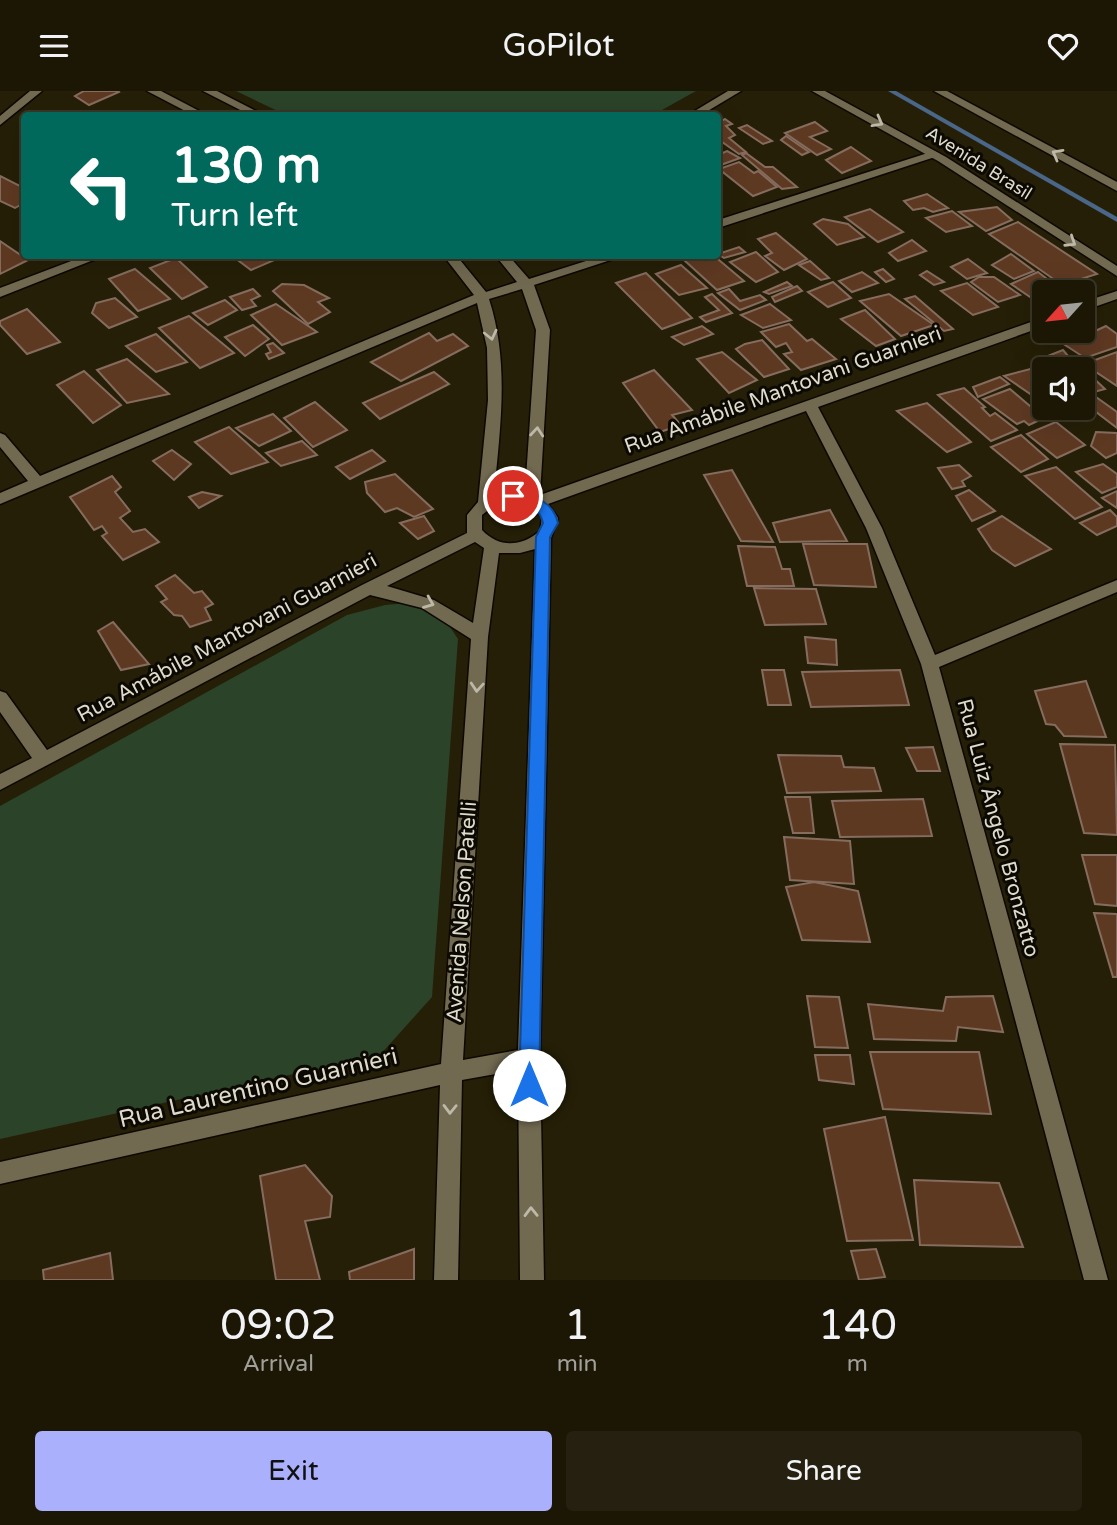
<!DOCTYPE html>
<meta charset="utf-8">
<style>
body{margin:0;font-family:"Varela Round",sans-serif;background:#25200f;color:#f1f3f6;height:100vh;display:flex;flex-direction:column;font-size:26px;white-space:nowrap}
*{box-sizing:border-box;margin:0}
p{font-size:23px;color:#a09f9a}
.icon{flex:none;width:38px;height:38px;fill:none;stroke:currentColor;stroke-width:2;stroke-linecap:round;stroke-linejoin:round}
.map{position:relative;height:1189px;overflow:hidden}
.panel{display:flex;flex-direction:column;background:#1c1705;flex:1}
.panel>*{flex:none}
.hud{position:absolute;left:21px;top:21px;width:700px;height:147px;border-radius:7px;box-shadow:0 7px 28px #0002,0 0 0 2px #3a3627;background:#00695c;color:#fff;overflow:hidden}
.needle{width:46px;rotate:243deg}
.controls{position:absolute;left:1032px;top:189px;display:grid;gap:14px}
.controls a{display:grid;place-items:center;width:63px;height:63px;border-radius:7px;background:#1c1705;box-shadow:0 7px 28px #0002,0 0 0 2px #3a3627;font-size:35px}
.pin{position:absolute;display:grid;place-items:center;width:60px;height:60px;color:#fff;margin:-30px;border:4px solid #fff;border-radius:50%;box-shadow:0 2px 7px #0007}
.me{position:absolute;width:77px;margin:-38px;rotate:0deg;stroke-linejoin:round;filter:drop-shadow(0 0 5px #0008)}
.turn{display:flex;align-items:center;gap:24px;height:147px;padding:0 35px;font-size:32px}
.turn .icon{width:91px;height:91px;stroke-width:2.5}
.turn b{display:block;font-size:49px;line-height:60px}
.eta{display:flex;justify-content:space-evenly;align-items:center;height:119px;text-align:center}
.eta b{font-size:42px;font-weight:600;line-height:49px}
.action{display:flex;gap:14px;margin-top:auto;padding:14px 35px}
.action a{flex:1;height:80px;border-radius:7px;background:#aab0fb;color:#111;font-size:28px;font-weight:600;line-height:80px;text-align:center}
.action a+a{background:#25200f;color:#f1f3f6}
header{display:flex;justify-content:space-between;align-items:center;height:91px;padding:0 35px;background:#1c1705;font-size:32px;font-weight:600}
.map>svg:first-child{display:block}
</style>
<header><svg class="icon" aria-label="menu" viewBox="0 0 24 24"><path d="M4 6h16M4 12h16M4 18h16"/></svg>GoPilot<svg class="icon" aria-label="heart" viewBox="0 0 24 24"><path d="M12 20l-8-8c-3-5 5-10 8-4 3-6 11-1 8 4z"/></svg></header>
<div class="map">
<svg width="1117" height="1189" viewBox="0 0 1117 1189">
<rect width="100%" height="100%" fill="#251f07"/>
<g fill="#2b4329">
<polygon points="236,0 696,0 653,24 286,24"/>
<polygon points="419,511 442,524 458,548 432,906 380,964 0,1048 0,715 347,524 385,514"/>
</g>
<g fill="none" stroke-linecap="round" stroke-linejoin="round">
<polygon fill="#4a6688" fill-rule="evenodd" points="888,0 896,0 1117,126 1117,131"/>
</g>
<g fill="#5e3922" stroke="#856c5e" stroke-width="2">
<polygon points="84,0 118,0 119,1 89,14 75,5"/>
<polygon points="725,28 732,33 726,35 735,44 729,47 746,61 739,63 718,48 718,32"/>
<polygon points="815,31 827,40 810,46 831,58 817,64 785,42"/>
<polygon points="747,34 772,50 763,53 739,37"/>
<polygon points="786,45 809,61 802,64 781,49"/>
<polygon points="851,56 871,70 842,82 826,69"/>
<polygon points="727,60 740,67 718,75 718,64"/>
<polygon points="746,62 765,76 773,76 797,96 782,98 742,64"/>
<polygon points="739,71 754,82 758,80 777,96 753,105 719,78"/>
<polygon points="0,85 24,97 24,112 15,117 0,110"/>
<polygon points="927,103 948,117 933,121 924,117 913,119 904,110"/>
<polygon points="997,116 1012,129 986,140 959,121"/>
<polygon points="870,118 903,141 878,151 845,126"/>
<polygon points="952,120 972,135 946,141 926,127"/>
<polygon points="823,128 848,133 864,146 837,154 814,133"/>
<polygon points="1018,131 1097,183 1062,194 989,143"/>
<polygon points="776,142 807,168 784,179 765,165 772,162 758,148"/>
<polygon points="912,149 926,160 898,170 889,162"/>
<polygon points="0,150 28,169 0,183"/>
<polygon points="739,156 745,161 724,167 718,163"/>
<polygon points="756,161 778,181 756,191 730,171"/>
<polygon points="1011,163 1034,180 1014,188 992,174"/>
<polygon points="231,164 275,164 279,167 251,179"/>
<polygon points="695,164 713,164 744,190 717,199 684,169"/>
<polygon points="176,167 207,196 182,208 150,177"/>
<polygon points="968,168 987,182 967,188 951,176"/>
<polygon points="810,170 829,187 821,189 799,174"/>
<polygon points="681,174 707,197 679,204 656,183"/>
<polygon points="135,178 170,208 138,220 109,188"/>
<polygon points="883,178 894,188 886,191 875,181"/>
<polygon points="927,180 944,191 934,194 920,184"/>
<polygon points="862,181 878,192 852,201 839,190"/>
<polygon points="1038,181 1059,197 1030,206 1011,193"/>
<polygon points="646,182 692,227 662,238 616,192"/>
<polygon points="979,186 994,186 1020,204 998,211 971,191"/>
<polygon points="787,191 792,195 769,203 764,201"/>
<polygon points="833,191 851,207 828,216 808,201"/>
<polygon points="967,192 998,216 973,224 941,200"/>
<polygon points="282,193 304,194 329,207 318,211 330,221 308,233 273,200"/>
<polygon points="797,195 802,200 775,211 772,206"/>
<polygon points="253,198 260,205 251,209 256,215 242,219 230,206"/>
<polygon points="729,198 740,210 760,204 766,209 740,219 718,202"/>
<polygon points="712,203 732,222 706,231 700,226 719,219 705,206"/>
<polygon points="889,203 934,234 901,245 860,210"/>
<polygon points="915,205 953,238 944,240 905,208"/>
<polygon points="115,207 137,226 109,237 92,222 96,212"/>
<polygon points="225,209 237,219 208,234 193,222"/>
<polygon points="276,213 317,241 282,254 251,224"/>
<polygon points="770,213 791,229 763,237 741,224"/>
<polygon points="27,218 60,251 27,263 0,234 0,230"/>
<polygon points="865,219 895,248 876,255 841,228"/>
<polygon points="189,225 234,262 200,277 159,237"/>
<polygon points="789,233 807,250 812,248 836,268 801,279 784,263 792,261 786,252 776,256 761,241"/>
<polygon points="253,234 269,248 245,265 225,246"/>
<polygon points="702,235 713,243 684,254 672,246"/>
<polygon points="1106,235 1117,243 1117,256 1085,267 1065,254"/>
<polygon points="429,242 437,250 453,243 468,255 401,290 371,271"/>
<polygon points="156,243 187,271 156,281 126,255"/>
<polygon points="762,249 789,278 764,286 736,258 745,253"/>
<polygon points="273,252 284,262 269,268 266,263 271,261 267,254"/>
<polygon points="1063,259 1074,272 1056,278 1045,279 1035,270"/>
<polygon points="722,261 757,289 729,302 697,268"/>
<polygon points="1117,261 1117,295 1084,273"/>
<polygon points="127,268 169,303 127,312 97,279"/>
<polygon points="1034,277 1045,286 1045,313 1004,285"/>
<polygon points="654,279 692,319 672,324 681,334 660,341 623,292"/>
<polygon points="84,280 121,314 93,332 57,294"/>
<polygon points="434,281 449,293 380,328 363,312"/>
<polygon points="1087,281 1105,298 1083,304 1083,282"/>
<polygon points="1000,286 1009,293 978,306 973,296"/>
<polygon points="964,297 985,316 982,317 990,325 995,322 1017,339 991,350 938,304"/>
<polygon points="1010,298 1044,327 1029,334 1024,330 1017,333 983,308"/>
<polygon points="1096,306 1117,321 1117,337 1083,311"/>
<polygon points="315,311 347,339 313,356 284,327"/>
<polygon points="927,312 971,351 947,361 897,320"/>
<polygon points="273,323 291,340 259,355 236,337"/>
<polygon points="1056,331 1085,354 1057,367 1027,343"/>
<polygon points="229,336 268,371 231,383 195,351"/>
<polygon points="1096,341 1117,342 1117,362 1106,367 1091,355"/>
<polygon points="1021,344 1048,368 1021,381 991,356"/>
<polygon points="302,350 317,364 281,375 266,362"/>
<polygon points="172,359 191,373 174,389 153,370"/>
<polygon points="372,359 385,370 350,388 336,376"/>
<polygon points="1103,373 1117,383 1117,396 1102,402 1076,381"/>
<polygon points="959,374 971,385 962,390 965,395 952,398 938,377"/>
<polygon points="1056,376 1102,416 1075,428 1025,385"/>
<polygon points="732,379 773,451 741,450 704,384"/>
<polygon points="395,383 433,418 414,426 397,417 385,421 367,402 365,391"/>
<polygon points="112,385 121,396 115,401 130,420 120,427 133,441 145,438 159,451 123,469 102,445 107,442 102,435 94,439 70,406"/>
<polygon points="969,399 995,420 972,430 956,405"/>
<polygon points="1117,400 1117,417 1102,407"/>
<polygon points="202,401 221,405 199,417 189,406"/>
<polygon points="830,419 847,450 780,451 773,432"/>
<polygon points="1110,419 1117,426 1117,435 1097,444 1080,432"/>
<polygon points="424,425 434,440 418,448 400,432"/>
<polygon points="1002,425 1051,458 1015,475 992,459 978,438"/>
<polygon points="803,453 867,453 876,496 814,494"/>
<polygon points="738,455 775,456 782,478 790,478 794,495 747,495"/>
<polygon points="175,484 194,502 202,500 213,513 205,517 211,529 190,536 182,525 174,524 161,511 167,508 156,495"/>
<polygon points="754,497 816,498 826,533 765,534"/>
<polygon points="113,531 149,573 121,579 98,540"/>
<polygon points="805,546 836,549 837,574 808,572"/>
<polygon points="762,579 784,579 791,614 768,614"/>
<polygon points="900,579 909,614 811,616 802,581"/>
<polygon points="1086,590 1106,646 1064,645 1055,634 1046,633 1035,600"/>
<polygon points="1060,653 1115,654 1117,744 1084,742"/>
<polygon points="933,656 940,680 917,680 906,657"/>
<polygon points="778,664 841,665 844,676 874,677 881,700 787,702"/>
<polygon points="785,706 810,706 814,742 793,742"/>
<polygon points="923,708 932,745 840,746 832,710"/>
<polygon points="784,746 850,750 854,793 790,789"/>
<polygon points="1082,764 1117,764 1117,815 1095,813"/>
<polygon points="814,791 858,800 870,851 802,849 786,796"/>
<polygon points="1094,822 1117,823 1117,886 1113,886"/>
<polygon points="807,905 839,906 848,957 815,956"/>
<polygon points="993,905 1003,941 958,936 956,950 874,948 868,913 943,920 946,906"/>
<polygon points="870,961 979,961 991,1023 883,1018"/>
<polygon points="815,964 850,964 854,993 819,989"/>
<polygon points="885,1026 913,1149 847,1150 824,1038"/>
<polygon points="305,1074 332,1105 330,1126 305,1130 320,1189 276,1189 260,1085"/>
<polygon points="914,1089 999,1092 1023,1156 920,1154"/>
<polygon points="414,1158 414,1189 350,1189 349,1181"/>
<polygon points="876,1158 885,1186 859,1189 851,1160"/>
<polygon points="110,1162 113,1189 44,1189 43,1179"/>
</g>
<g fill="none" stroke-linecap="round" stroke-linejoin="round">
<defs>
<g id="street">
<polygon points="30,0 42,0 0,34 0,25"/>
<polygon points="147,0 161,0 207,24 193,24"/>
<polygon points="203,0 217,0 264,24 250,24"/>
<polygon points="728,0 741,0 701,24 688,24"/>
<polygon points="934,60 940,63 938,65 718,137 718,129"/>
<polygon points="87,164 106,164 0,206 0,197"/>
<path d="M443,164H456L486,201L517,191L495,164H508L529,188L605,164H626L534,194L550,239L540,404L1045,226V235L818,316L882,437L935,564L1117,489V501L939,576L1108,1189H1084L921,573L866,437L806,320L548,413L558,427L551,447L540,967L544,1189H520L518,979L462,989L458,1189H434L440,994L0,1093V1071L441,973L471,548L422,517L370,504L0,699V683L32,667L0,621V600L6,602L47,659L362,494L467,442V424L478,411L488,309L487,257L477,212L0,413V402L28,390L0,356V342L5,344L40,385L474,204ZM522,198L536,239L525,402L513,400L494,404C500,337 510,273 489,208ZM513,410C525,412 535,416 542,427L540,440C521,456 499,457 482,439V424L495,414ZM475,451L484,457L473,532L434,509L387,495ZM535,458L518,959L463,969L488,546L499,462H520Z"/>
<polygon points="1117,200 1117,208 1083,220 1083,211"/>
</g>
<g id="secondary">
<polygon points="812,0 825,0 946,66 1117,175 1117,185 938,70"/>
<polygon points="934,0 947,0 1117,91 1117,100"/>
</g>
</defs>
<use href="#street" stroke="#0e0800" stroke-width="3"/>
<use href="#secondary" stroke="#0e0800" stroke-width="3"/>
<use href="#street" fill="#716950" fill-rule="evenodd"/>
<use href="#secondary" fill="#716950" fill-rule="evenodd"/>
</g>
<defs><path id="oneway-chevron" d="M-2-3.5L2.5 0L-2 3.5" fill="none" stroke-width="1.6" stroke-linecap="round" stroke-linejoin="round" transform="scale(1.75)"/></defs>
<g stroke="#bdb8a7">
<use href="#oneway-chevron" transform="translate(878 31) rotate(29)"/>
<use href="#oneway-chevron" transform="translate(1057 63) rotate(-151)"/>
<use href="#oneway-chevron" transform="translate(1071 151) rotate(33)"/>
<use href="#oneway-chevron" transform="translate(491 244) rotate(77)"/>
<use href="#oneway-chevron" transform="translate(537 341) rotate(-85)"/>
<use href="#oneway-chevron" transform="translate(429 512) rotate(22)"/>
<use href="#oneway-chevron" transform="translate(477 596) rotate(94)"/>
<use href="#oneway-chevron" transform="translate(450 1018) rotate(91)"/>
<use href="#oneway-chevron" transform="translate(531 1121) rotate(-91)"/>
</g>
<path fill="#1a73e8" stroke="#114b97" stroke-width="2" d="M513,401C534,406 552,408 558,432L550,446L539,994L536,1001L529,1004L522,1001L519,994L536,446L543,432C539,414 524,413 508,409V402Z"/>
<g text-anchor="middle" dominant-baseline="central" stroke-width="6" stroke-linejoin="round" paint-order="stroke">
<g font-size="18" fill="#dedacc" stroke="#0b0902">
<text transform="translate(979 72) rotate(32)">Avenida Brasil</text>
</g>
<g font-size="21" fill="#dedacc" stroke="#0b0902">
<text transform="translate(783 299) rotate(-20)">Rua Amábile Mantovani Guarnieri</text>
<text transform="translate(227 547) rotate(-28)">Rua Amábile Mantovani Guarnieri</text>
<text transform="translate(998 737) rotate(75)">Rua Luiz Ângelo Bronzatto</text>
<text transform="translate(462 821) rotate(-86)">Avenida Nelson Patelli</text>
</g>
<g font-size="24" fill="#dedacc" stroke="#0b0902">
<text transform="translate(258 997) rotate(-13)">Rua Laurentino Guarnieri</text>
</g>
</g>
</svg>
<div class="controls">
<a><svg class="needle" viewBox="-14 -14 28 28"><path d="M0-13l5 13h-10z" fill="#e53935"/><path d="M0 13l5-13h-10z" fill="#a09f9a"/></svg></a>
<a><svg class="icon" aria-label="sound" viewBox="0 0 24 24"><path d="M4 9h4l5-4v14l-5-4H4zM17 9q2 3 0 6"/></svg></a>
</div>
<div class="pin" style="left:513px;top:405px;background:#d93025"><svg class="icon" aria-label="arrive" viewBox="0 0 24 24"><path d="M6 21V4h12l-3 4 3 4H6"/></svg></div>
<svg class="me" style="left:529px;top:994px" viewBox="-20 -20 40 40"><circle r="19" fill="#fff"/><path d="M0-13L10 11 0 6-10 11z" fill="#1a73e8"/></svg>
<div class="hud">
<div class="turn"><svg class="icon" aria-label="left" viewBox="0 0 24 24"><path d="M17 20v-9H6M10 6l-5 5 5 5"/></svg><div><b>130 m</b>Turn left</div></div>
</div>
</div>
<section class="panel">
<div class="eta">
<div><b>09:02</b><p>Arrival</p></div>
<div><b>1</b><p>min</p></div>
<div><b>140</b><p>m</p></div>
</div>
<div class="action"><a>Exit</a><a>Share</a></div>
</section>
